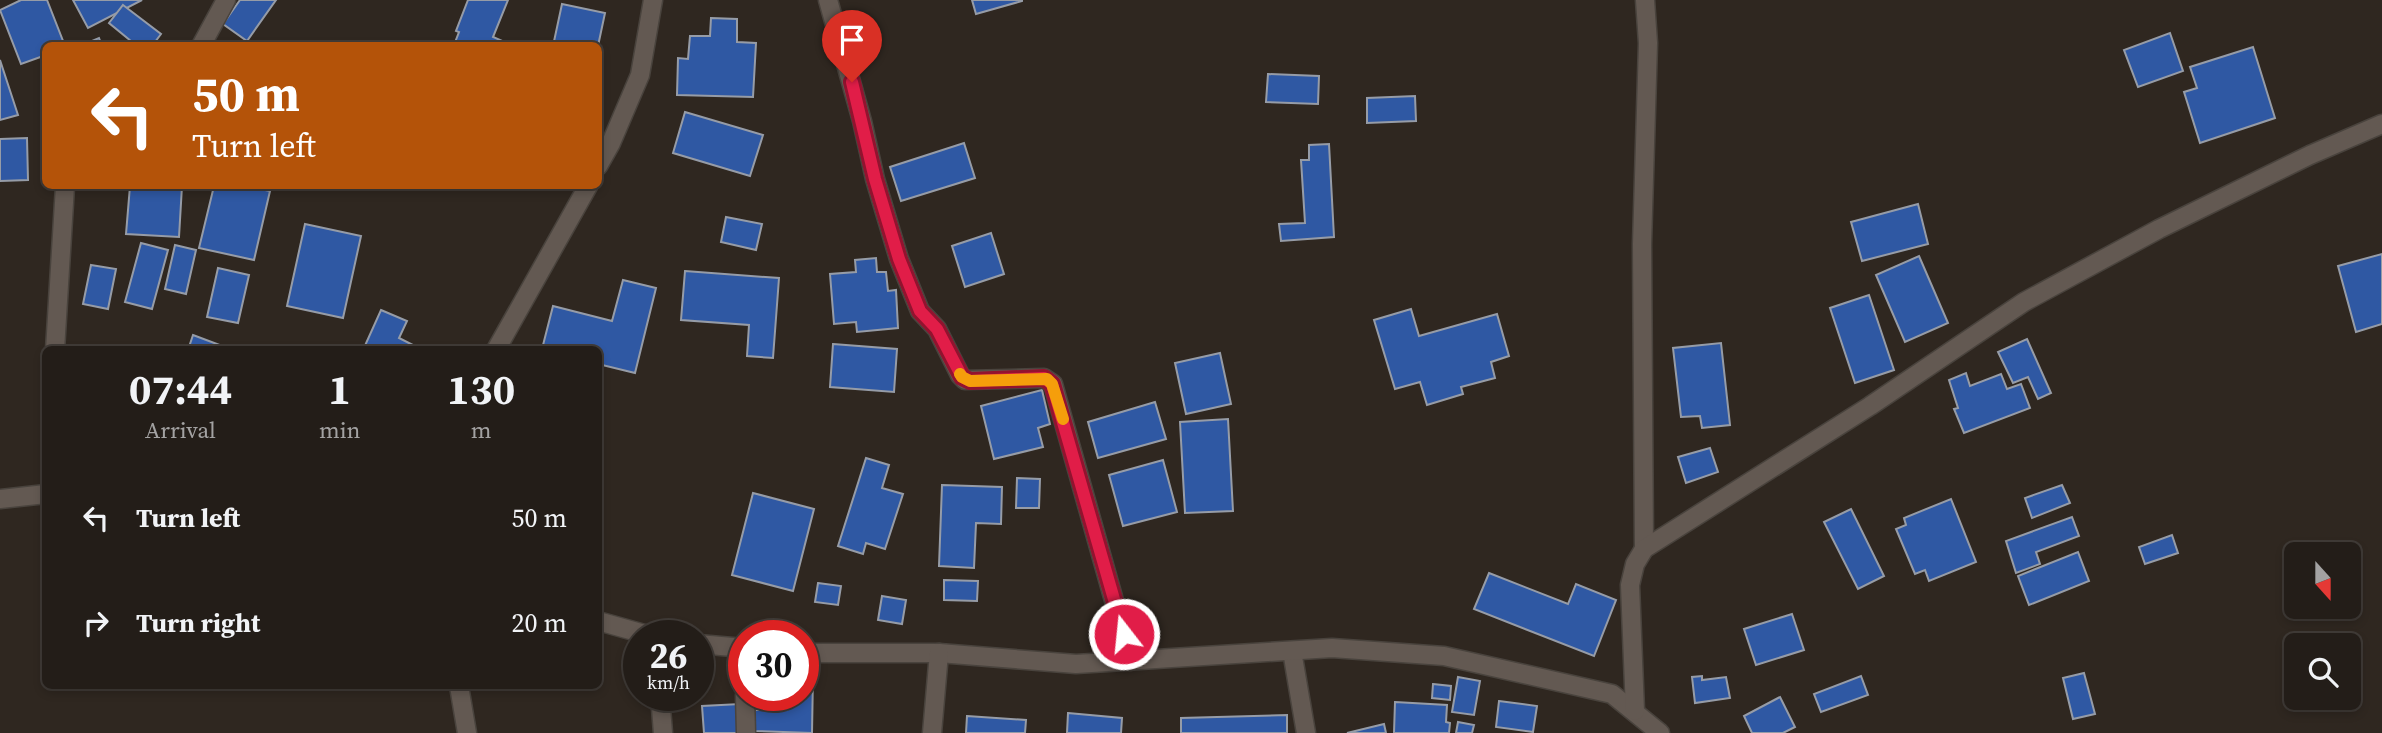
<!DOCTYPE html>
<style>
body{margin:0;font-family:"Source Serif 4",serif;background:#2f2a25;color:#f1f3f6;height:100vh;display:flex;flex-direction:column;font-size:26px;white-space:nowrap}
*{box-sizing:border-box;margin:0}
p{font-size:23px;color:#a3a2a2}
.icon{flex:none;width:38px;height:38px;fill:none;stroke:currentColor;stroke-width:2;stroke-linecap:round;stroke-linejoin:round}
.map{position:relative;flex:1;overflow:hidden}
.sheet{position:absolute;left:42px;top:346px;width:560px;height:343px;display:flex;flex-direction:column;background:#231d18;border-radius:10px;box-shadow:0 4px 10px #0003,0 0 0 2px #403b37}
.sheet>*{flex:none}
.banner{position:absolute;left:42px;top:42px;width:560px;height:147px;border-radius:10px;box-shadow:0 4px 10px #0003,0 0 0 2px #403b37;background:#b45309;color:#fff;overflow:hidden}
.needle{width:46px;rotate:159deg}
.fabs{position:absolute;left:2284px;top:542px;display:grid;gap:14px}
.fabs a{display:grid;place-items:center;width:77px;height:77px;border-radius:10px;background:#231d18;box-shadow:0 4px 10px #0003,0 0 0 2px #403b37;font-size:35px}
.speed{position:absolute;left:623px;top:620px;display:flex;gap:14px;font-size:35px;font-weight:700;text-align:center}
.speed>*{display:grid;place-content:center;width:91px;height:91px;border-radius:50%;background:#231d18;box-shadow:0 4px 10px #0003,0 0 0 2px #403b37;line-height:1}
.speed small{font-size:18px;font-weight:400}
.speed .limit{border:10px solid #d22;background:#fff;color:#111}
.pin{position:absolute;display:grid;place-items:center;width:60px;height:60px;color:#fff;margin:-72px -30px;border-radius:50% 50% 50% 0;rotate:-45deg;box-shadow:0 0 7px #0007}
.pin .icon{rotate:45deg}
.me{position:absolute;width:77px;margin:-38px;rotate:344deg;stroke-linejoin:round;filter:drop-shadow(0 0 5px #0008)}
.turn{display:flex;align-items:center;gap:24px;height:147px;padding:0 35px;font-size:32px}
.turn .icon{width:91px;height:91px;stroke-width:2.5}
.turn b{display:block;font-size:49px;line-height:60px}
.eta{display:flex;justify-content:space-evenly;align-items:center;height:119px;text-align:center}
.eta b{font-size:42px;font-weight:700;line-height:49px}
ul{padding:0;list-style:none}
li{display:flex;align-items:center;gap:21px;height:105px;padding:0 35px}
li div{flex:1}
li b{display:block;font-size:26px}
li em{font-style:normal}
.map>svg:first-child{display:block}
</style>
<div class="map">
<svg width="2382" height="733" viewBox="0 0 2382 733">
<rect width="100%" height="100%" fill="#2f2720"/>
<g fill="#2f58a3" stroke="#969ca7" stroke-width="2">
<polygon points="21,0 47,0 65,46 46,46 46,55 21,64 0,10"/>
<polygon points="73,0 142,0 88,28"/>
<polygon points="240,0 276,0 247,41 223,24"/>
<polygon points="468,0 508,0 493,37 514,46 454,45 459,32 456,31"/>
<polygon points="972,0 1022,0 1022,1 976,14"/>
<polygon points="562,4 605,13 598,46 553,46"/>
<polygon points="123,5 161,34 152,46 137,46 109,23"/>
<polygon points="711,18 737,19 737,42 756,43 753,97 677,95 678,58 688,59 690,36 710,36"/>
<polygon points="2170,33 2183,71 2138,87 2124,50"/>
<polygon points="99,38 102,46 80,46"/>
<polygon points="2253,47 2275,118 2200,143 2184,92 2197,88 2190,67"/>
<polygon points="0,60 18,115 0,120"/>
<polygon points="1268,74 1319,76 1318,104 1266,102"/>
<polygon points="1415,96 1416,121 1367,123 1367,98"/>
<polygon points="685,112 763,135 750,176 673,153"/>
<polygon points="27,138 28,180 0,181 0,139"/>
<polygon points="964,143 975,178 901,201 890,167"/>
<polygon points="1329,144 1334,237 1281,241 1279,224 1305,223 1301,160 1309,160 1309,145"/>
<polygon points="130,186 182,186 179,237 126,234"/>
<polygon points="214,186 245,186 270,191 254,260 199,248"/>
<polygon points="1918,204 1928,244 1862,261 1851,222"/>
<polygon points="726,217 762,224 756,250 721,242"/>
<polygon points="305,224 361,236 343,318 287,306"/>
<polygon points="991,233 1004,274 965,287 952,246"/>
<polygon points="141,243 168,250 152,309 125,302"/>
<polygon points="175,245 196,250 186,294 165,289"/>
<polygon points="2382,254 2382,324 2356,332 2338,266"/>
<polygon points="1919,256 1948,323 1905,342 1876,275"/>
<polygon points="876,258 877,272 886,272 888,291 896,290 898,328 857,332 856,322 834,324 830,274 856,272 855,260"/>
<polygon points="91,265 116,269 108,309 83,304"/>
<polygon points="218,268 249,275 238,323 207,317"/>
<polygon points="685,271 779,278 773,358 747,356 749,325 681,320"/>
<polygon points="623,280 656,288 635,373 598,364 598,350 542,349 553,306 612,321"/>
<polygon points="1869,295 1894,370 1855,383 1830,308"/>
<polygon points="1411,309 1419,336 1497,314 1509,356 1491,362 1495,378 1461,387 1463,394 1427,405 1420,382 1395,389 1374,320"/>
<polygon points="381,310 407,321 399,338 413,345 411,350 363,350"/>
<polygon points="193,335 225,347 223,350 188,350"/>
<polygon points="2027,339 2051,393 2038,399 2028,377 2013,383 1998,352"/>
<polygon points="1721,343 1730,425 1702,428 1700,416 1681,417 1673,348"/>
<polygon points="833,344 897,349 894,392 830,387"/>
<polygon points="1220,353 1231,404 1186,414 1175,363"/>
<polygon points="1966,373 1970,386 2001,374 2007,389 2021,384 2030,408 1964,433 1954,409 1958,408 1949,380"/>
<polygon points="1042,390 1050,424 1038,428 1043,447 994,459 981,406"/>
<polygon points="1155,402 1166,439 1098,458 1088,422"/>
<polygon points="1228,419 1233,511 1185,513 1180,422"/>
<polygon points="1710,448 1718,472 1686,483 1678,457"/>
<polygon points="866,458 889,465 882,488 903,494 885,549 866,543 863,554 838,546"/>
<polygon points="1163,460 1177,512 1123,526 1109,475"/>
<polygon points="1017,478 1040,479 1039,508 1016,508"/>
<polygon points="942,485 1002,487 1001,524 976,523 974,568 939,566"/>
<polygon points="2062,485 2070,503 2032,518 2025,498"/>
<polygon points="753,493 814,509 793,591 732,575"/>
<polygon points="1951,499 1976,562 1929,581 1925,570 1915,574 1896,529 1906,525 1904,518"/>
<polygon points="1851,509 1884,576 1858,589 1824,522"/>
<polygon points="2072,517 2079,536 2036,552 2040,564 2016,573 2006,541"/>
<polygon points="2172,535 2178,553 2145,564 2139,547"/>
<polygon points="2078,552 2089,581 2029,605 2018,576"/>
<polygon points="1489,573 1568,604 1576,584 1616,600 1594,656 1474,609"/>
<polygon points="944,580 978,581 977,601 944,600"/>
<polygon points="818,583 841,586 838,605 815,602"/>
<polygon points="882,596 906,600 902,624 878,620"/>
<polygon points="1792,614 1804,650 1756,665 1744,629"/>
<polygon points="2084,673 2095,714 2073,719 2063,678"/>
<polygon points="803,675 813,675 812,733 755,731 755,710 787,710 787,695 803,695"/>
<polygon points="1702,676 1702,680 1726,677 1730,698 1695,703 1692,677"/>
<polygon points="1861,676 1868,695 1821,712 1814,694"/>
<polygon points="1458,677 1480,681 1474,715 1452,712"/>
<polygon points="1433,684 1451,686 1450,700 1432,698"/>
<polygon points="1780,697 1795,727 1783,733 1752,733 1744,716"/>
<polygon points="1499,701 1537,706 1533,732 1496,727"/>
<polygon points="1395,702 1447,705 1446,722 1450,723 1449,733 1394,733"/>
<polygon points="740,704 742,733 704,733 702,706"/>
<polygon points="1068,713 1122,718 1121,733 1067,733"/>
<polygon points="1287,715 1287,733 1181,733 1181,718"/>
<polygon points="967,716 1026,720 1025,733 966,733"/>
<polygon points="1458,722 1474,725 1472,733 1456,733"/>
<polygon points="1384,724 1386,733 1347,733"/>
</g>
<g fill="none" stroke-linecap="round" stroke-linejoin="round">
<defs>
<g id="street">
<polyline points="828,0 862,121 875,179 899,259 920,311 937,329 960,375 965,380 1044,378 1053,384 1131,661"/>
<polyline points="201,46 226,0"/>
<polyline points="598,166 611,143 640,75 653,0"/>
<polyline points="55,350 65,186"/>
<polyline points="496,350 588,186"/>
<polyline points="0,499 46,494"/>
<polyline points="1644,549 1642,244 1648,43 1645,0"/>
<polyline points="598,621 648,635"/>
<polyline points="698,644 744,648"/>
<polyline points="1292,651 1306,733"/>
<polyline points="803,653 939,653 1076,664 1332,648 1444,656 1612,694 1660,733"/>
<polyline points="459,686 467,733"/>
<polyline points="660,695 663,733"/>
<polyline points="745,695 746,733"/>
<polyline points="1635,711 1630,585 1635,564 1644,549 1870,406 2024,302 2159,229 2310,155 2382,124"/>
<polyline points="932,733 939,653"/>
</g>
</defs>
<use href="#street" stroke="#49433d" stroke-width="21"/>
<use href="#street" stroke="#635952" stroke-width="18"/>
</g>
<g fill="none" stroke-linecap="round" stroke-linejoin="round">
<defs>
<polyline id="route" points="852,82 875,179 899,259 920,311 937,329 962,377 970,381 1044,378 1052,384 1124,634"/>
</defs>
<use href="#route" stroke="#92132f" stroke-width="18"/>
<use href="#route" stroke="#e11d48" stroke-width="12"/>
<polyline stroke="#f59e0b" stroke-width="12" points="960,374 962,377 970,381 1047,379 1052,384 1063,419"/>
</g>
</svg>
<div class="fabs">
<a><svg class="needle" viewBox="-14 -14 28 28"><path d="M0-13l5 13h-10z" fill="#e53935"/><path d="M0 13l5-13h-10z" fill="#a3a2a2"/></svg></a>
<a><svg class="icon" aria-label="search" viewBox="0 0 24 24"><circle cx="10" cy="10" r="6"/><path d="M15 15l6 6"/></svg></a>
</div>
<div class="speed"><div>26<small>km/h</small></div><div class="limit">30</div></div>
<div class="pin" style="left:852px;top:82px;background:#d93025"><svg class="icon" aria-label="arrive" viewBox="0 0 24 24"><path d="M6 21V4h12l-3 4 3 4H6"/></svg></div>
<svg class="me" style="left:1124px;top:634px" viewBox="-20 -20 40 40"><circle r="17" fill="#e11d48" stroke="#fff" stroke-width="3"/><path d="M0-11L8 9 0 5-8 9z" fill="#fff"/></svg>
<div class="banner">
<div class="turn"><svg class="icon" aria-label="left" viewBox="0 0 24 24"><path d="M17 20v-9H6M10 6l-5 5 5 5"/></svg><div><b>50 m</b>Turn left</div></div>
</div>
<section class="sheet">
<div class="eta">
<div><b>07:44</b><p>Arrival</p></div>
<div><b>1</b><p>min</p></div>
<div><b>130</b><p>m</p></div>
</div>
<ul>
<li><svg class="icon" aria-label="left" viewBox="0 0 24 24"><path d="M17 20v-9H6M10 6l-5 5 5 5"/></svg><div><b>Turn left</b></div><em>50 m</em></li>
<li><svg class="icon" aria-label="right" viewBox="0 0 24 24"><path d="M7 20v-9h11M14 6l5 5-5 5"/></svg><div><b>Turn right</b></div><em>20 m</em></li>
</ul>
</section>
</div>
